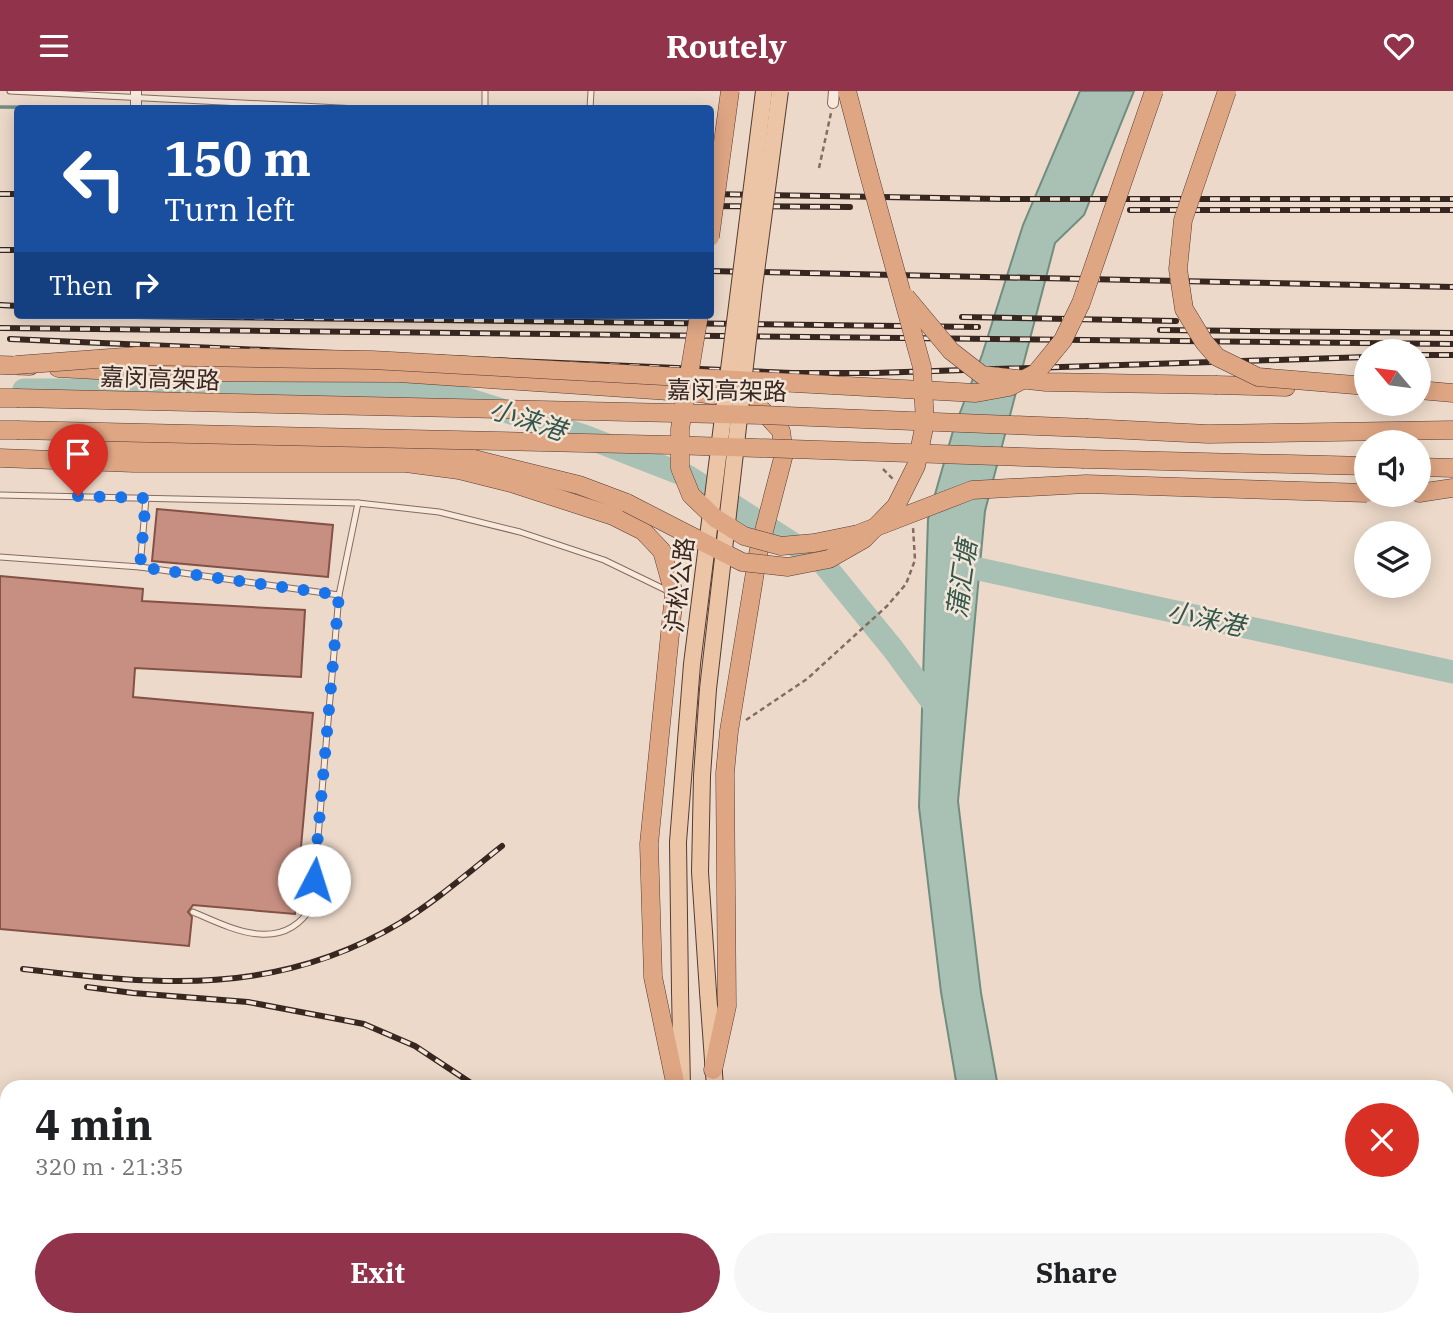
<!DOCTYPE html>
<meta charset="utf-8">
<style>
body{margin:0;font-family:"IBM Plex Serif","Noto Sans SC",serif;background:#f6f6f6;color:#202124;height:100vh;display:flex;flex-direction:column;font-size:26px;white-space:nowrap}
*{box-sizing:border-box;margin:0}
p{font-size:23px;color:#757577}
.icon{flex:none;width:38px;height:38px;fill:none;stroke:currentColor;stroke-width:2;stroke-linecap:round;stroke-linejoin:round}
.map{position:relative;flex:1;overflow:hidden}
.sheet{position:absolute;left:0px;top:989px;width:1454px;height:247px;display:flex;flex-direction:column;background:#fff;border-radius:21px 21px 0 0;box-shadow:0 4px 18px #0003}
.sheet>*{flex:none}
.banner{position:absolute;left:14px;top:14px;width:700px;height:214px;border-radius:7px;box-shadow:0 4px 18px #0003;background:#1a4fa0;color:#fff;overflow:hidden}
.needle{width:46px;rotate:299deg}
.tools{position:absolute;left:1354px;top:248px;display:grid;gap:14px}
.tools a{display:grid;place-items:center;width:77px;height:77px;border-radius:50%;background:#fff;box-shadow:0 4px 18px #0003;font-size:35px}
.pin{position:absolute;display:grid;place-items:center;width:60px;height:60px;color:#fff;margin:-72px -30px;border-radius:50% 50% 50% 0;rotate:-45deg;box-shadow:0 0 7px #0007}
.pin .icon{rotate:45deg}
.me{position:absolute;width:77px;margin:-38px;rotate:5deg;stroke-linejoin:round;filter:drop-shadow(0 0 5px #0008)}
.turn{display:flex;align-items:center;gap:24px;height:147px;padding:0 35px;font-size:32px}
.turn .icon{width:91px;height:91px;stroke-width:2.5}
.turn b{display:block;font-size:49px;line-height:60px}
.then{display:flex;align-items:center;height:66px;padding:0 35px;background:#0003;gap:14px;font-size:26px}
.round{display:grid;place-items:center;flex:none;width:74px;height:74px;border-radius:37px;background:#f6f6f6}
.summary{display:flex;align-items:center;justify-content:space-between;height:119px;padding:0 35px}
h1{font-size:42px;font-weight:700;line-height:52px}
.action{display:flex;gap:14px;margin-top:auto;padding:14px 35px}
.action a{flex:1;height:80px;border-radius:42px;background:#91334a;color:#fff;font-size:28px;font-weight:700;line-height:80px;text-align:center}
.action a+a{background:#f6f6f6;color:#202124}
header{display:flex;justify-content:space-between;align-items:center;height:91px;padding:0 35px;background:#91334a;color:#fff;font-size:32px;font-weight:700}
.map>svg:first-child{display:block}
</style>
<header><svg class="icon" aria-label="menu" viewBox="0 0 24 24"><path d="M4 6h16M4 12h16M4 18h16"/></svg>Routely<svg class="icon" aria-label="heart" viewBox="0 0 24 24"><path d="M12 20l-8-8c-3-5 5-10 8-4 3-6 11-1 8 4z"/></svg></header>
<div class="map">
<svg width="1453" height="1234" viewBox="0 0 1453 1234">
<rect width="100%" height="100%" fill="#ecd9c9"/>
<polygon fill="#a9c0b4" stroke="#708e80" stroke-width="2" points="1080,0 1134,0 1084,124 1055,152 985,420 958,710 981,902 998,996 957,996 941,901 919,716 928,428 953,340 982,264 1023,134"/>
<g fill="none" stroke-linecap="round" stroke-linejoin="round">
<polyline stroke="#708e80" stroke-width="3.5" points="0,16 135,17"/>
<polyline stroke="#a9c0b4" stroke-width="14" points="454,304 455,294"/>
<g stroke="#a9c0b4" stroke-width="23">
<polyline points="24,299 232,299 454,304 584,345 687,385 823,472 893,558 941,623"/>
<polyline points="960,474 1453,581"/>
</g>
</g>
<g fill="#c78f82" stroke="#845147" stroke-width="2">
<polygon points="157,418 333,434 328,486 152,470"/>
<polygon points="0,485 143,498 142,510 305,519 301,586 135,577 133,606 313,622 295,823 193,814 188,821 192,826 189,855 0,838"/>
</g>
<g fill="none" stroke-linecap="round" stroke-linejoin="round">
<defs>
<g id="service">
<polyline points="10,0 358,18"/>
<polyline points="485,18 485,0"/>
<polyline points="590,18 591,0"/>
<polyline points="0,404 358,412 439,421 520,441 604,469 668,500"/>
<polyline points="0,466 140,476 339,504"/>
<polyline points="140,476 146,407"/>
<path d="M193,821C232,838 283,864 312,815L339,504L358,412"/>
<polyline points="0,1111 7,1112"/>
<polyline points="539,1228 539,1234"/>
<polyline points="661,1228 661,1234"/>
<polyline points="425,1234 426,1228"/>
</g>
<g id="pedestrian">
<polyline points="0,1190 7,1177"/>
<polyline points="154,1228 166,1234"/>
<polyline points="406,1228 409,1234"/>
<polyline points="44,1234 47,1228"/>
<polyline points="102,1234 104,1228"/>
<polyline points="176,1234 179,1228"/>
<polyline points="263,1234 265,1228"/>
<polyline points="349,1234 355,1228"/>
</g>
<g id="minor">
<polyline points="833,12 834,0"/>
<polyline points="136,18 136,0"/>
</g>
<g id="tertiary">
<polyline points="0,1066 7,1067"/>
<polyline points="1447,1199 1453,1199"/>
</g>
<g id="primary">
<polyline points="680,900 682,996"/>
<polyline points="708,901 715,996"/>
<polyline points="699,1228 700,1234"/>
<polyline points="734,1228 734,1234"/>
</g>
<g id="trunk">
<polyline points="847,0 868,80"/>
<polyline points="0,274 30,275"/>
<polyline points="58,277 135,281 399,282 699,302 734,308 762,319 781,340 784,363 758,463 729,640 725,682 727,915 713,979"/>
<polyline points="1217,294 1286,296"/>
<polyline points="1419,299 1453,302"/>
<polyline points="0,307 17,307"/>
<polyline points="1088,337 1208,343 1453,339"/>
<polyline points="0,339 17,339"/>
<polyline points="90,360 135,356 375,357 474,368 579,394 627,412"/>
<polyline points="0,367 134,372 406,372 459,379 511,392 613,425 643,440 662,460 674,503 649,753 653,886 676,996"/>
<polyline points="1084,368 1367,375"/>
<polyline points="1419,376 1453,377"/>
<polyline points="1419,402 1453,397"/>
</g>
</defs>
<use href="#service" stroke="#876b5f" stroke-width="7"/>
<use href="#pedestrian" stroke="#876b5f" stroke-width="10"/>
<use href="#minor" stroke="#876b5f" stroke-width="12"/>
<use href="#tertiary" stroke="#876b5f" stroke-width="14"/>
<use href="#primary" stroke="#553b33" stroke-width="18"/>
<use href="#trunk" stroke="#553b33" stroke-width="19"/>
<g stroke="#876b5f" stroke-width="2.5" stroke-dasharray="5 3.5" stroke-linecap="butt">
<polyline points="819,77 831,22"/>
<polyline points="883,378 893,388"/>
<polyline points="746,629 807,588 887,515 906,493 915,469 913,436"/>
</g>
<use href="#service" stroke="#f7e9dc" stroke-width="5"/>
<use href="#pedestrian" stroke="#f7e9dc" stroke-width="8"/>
<use href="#minor" stroke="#f7e9dc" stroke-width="10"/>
<use href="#tertiary" stroke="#f7e9dc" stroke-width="12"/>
<use href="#primary" stroke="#ebc5a5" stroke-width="16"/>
<use href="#trunk" stroke="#dfa684" stroke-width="18"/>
<defs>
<g id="rail">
<polyline points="0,103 18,103"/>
<polyline points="710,103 1001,108 1453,108"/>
<polyline points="710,115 850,116"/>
<polyline points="1130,119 1453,119"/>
<polyline points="0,159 18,159"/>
<polyline points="710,180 1453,196"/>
<polyline points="0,214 18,215"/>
<polyline points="54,224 978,236"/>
<polyline points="962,226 1176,230"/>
<polyline points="0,237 1453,253"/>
<polyline points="1160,239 1453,242"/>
<polyline points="10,248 792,282 874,282 1367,266"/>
<polyline points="1419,264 1453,264"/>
<path d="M23,878C159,894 276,906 400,832C436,810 469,781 502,755"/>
<polyline points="87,896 133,902 248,911 364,933 415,955 477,996"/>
</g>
</defs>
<use href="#rail" stroke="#382721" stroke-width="6"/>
<use href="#rail" stroke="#f3e5d8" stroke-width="3.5" stroke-dasharray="10" stroke-linecap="butt"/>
<defs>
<g id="primary-bridge">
<polyline points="680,900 678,751 692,573 764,0"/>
<polyline points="708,901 700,781 702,685 708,598 754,196 780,0"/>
</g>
<g id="trunk-bridge">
<polyline points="1227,0 1183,129 1178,178 1184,218 1204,251 1217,266 1258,286 1367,295"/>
<polyline points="710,146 730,0"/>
<polyline points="906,206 951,260 982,284 1046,291 1217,294"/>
<polyline points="699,224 680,338 680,377 691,404 715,427 744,445 781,455 814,452 858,443 972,399 1086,393 1367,402"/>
<polyline points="16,274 137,265 372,269 976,302 1009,296 1036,282 1063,249 1081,212 1154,0"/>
<polyline points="17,307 762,324 1088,337"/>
<polyline points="17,339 671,354 1084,368"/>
<polyline points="627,412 742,471 788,476 829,468 864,448 896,415 916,375 925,332 922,276 868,80"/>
</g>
</defs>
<use href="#primary-bridge" stroke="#553b33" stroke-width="18" stroke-linecap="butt"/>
<use href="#trunk-bridge" stroke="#553b33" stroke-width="19" stroke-linecap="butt"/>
<use href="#primary-bridge" stroke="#ebc5a5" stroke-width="16"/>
<use href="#trunk-bridge" stroke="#dfa684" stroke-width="18"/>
</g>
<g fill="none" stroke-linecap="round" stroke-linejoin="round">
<polyline stroke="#1a73e8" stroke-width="12" stroke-dasharray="0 21.6" points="78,405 146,407 140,476 339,504 314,789"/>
</g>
<g text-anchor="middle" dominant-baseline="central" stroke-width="5" stroke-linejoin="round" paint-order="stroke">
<g font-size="24" fill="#382721" stroke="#f3e5d8">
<text transform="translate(160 287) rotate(2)">嘉闵高架路</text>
<text transform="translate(727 299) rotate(1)">嘉闵高架路</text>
<text transform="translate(679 494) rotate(-83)">沪松公路</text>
</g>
<g font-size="26" font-style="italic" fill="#32574c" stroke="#f3e5d8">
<text transform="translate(528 328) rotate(18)">小涞港</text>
<text transform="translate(961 488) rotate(-82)">蒲汇塘</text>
<text transform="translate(1206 527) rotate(12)">小涞港</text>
</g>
</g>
</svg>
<div class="tools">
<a><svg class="needle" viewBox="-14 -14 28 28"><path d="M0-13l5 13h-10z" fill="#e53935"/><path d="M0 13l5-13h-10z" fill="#757577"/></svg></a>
<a><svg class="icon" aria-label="sound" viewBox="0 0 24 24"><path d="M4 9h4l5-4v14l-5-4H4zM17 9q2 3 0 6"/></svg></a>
<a><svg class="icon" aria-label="layers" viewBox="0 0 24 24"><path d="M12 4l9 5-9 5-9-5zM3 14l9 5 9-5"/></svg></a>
</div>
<div class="pin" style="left:78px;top:405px;background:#d93025"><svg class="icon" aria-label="arrive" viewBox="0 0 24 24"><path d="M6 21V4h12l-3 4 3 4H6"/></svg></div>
<svg class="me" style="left:314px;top:789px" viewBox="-20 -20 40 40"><circle r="19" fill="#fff"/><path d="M0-13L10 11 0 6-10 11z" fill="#1a73e8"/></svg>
<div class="banner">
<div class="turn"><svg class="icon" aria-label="left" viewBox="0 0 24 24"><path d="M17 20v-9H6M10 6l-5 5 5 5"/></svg><div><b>150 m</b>Turn left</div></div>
<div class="then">Then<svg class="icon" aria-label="right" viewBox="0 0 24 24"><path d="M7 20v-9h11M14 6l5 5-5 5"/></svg></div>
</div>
<section class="sheet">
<div class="summary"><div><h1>4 min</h1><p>320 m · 21:35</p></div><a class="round" style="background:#d93025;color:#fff"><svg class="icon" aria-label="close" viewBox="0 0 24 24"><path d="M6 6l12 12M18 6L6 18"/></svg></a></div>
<div class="action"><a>Exit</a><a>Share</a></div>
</section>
</div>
